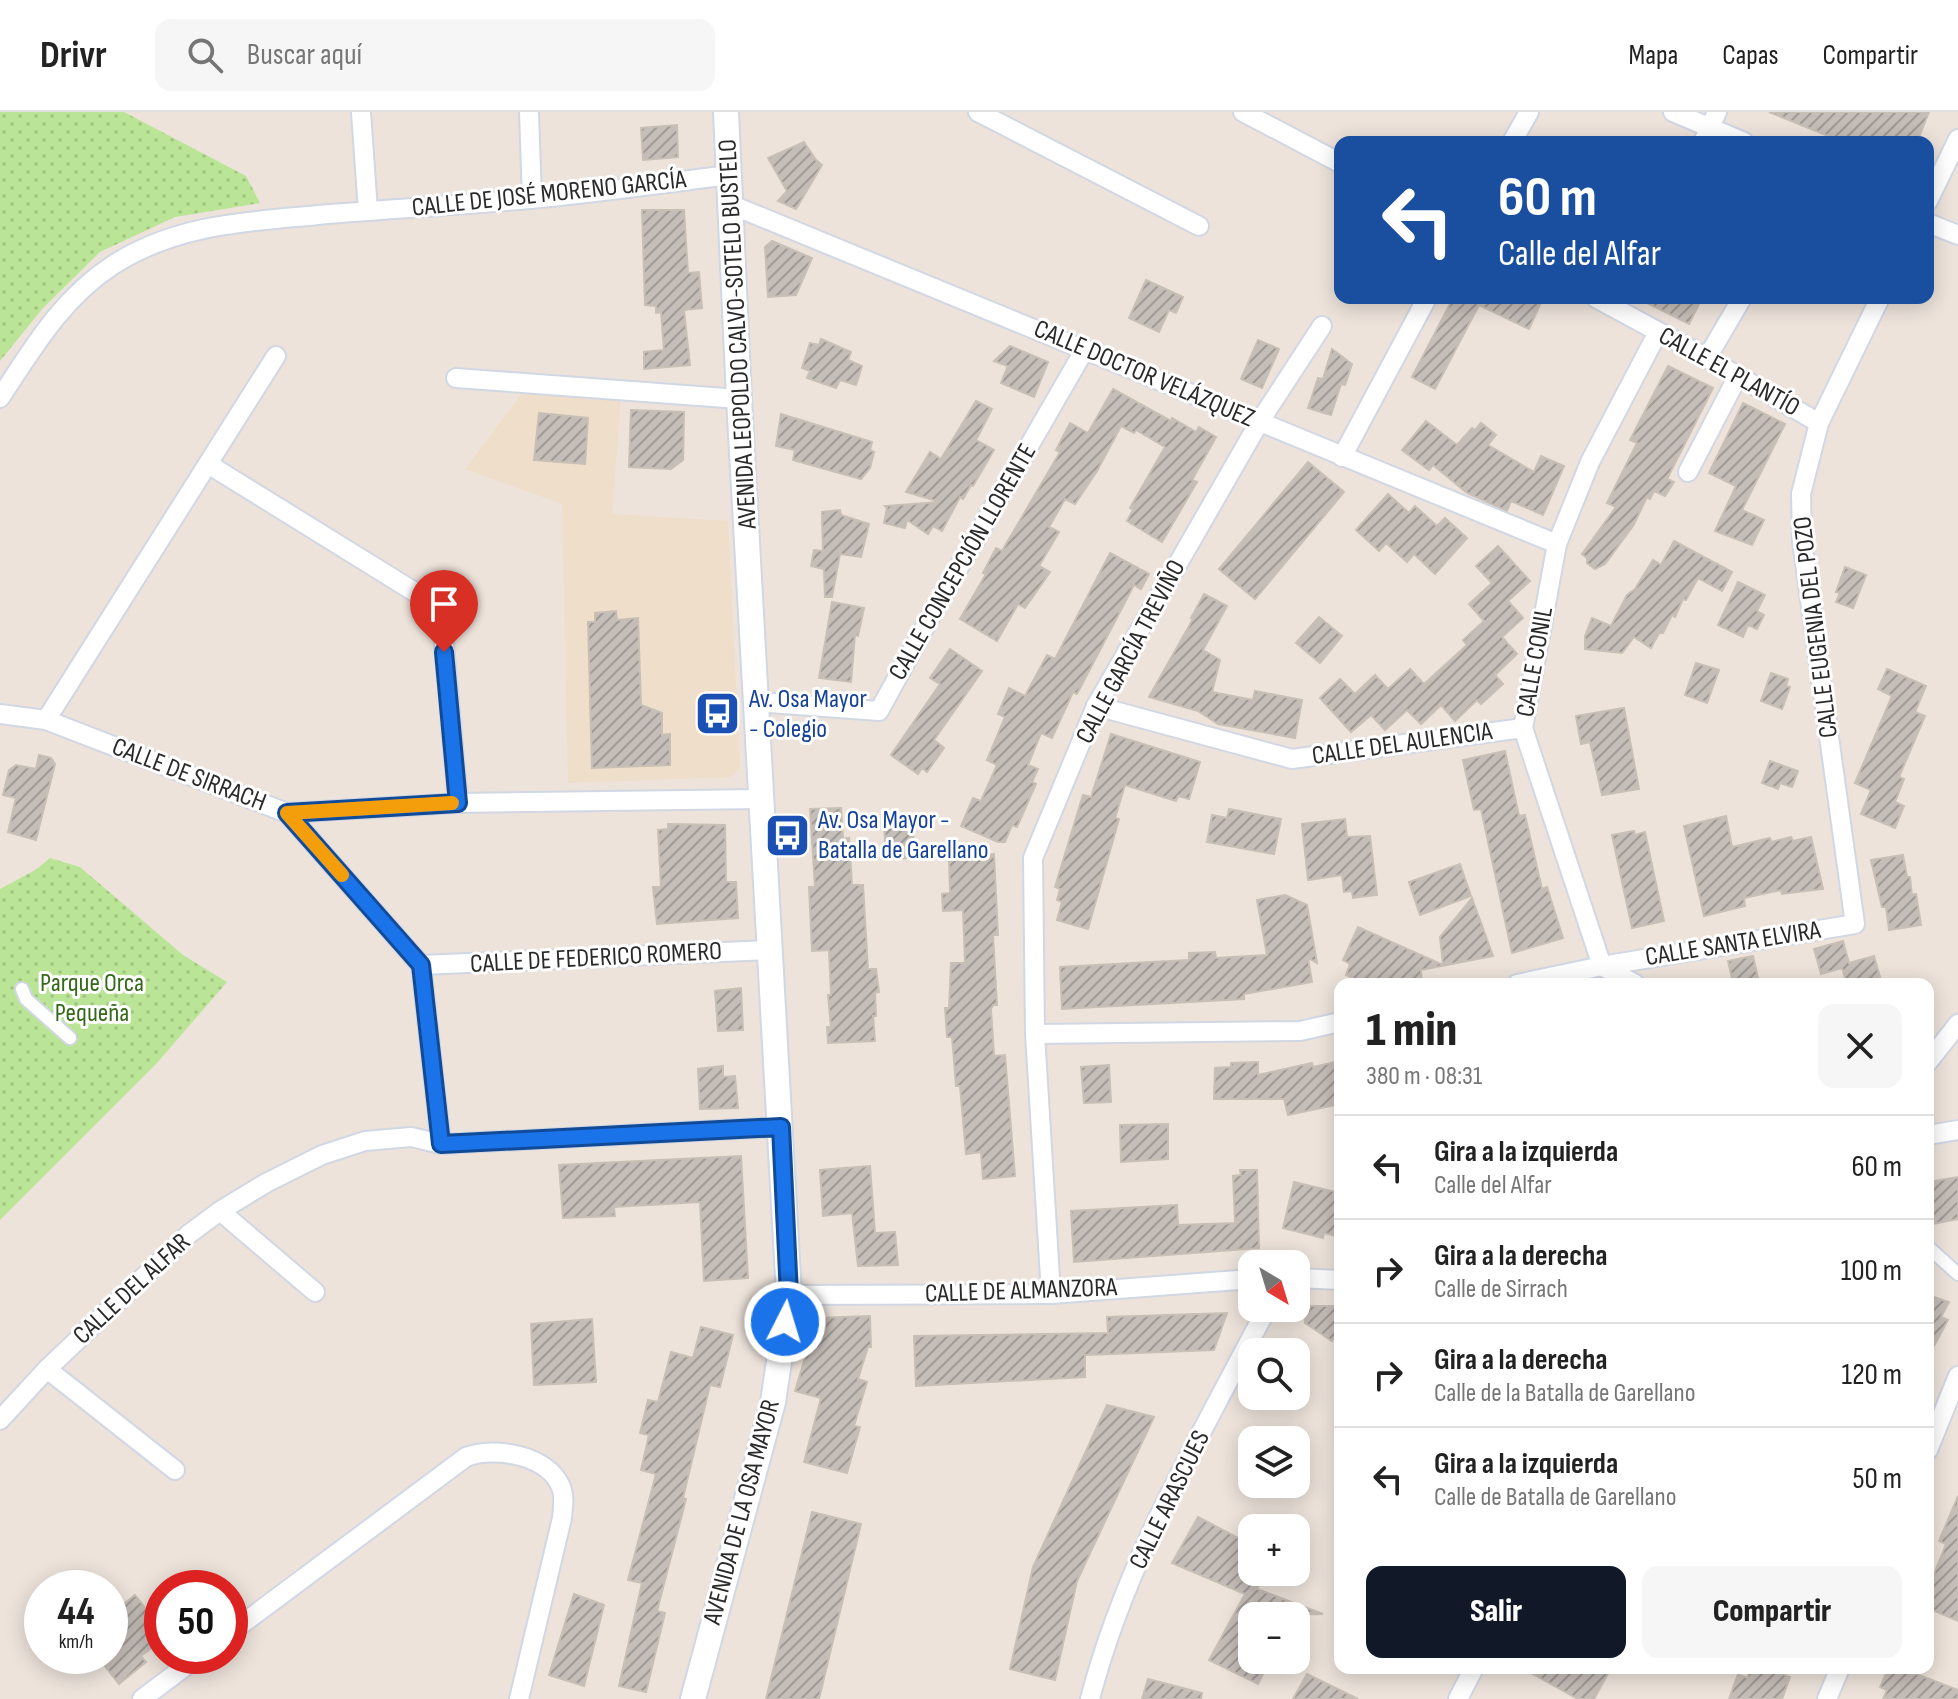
<!DOCTYPE html>
<html lang="es">
<meta charset="utf-8">
<style>
body{margin:0;font-family:"Sofia Sans Condensed",sans-serif;background:#f6f6f6;color:#222;height:100vh;display:flex;flex-direction:column;font-size:30px;white-space:nowrap}
*{box-sizing:border-box;margin:0}
p{font-size:26px;color:#767676}
.icon{flex:none;width:44px;height:44px;fill:none;stroke:currentColor;stroke-width:2;stroke-linecap:round;stroke-linejoin:round}
.map{position:relative;flex:1;overflow:hidden}
.drawer{position:absolute;left:1334px;top:866px;width:600px;height:696px;display:flex;flex-direction:column;background:#fff;border-radius:16px;box-shadow:0 4px 20px #0003}
.drawer>*{flex:none}
.hud{position:absolute;left:1334px;top:24px;width:600px;height:168px;border-radius:16px;box-shadow:0 4px 20px #0003;background:#1a4fa0;color:#fff;overflow:hidden}
.needle{width:52px;rotate:142deg}
.buttons{position:absolute;left:1238px;top:1138px;display:grid;gap:16px}
.buttons a{display:grid;place-items:center;width:72px;height:72px;border-radius:16px;background:#fff;box-shadow:0 4px 20px #0003;font-size:40px}
.speed{position:absolute;left:24px;top:1458px;display:flex;gap:16px;font-size:40px;font-weight:700;text-align:center}
.speed>*{display:grid;place-content:center;width:104px;height:104px;border-radius:50%;background:#fff;box-shadow:0 4px 20px #0003;line-height:1}
.speed small{font-size:20px;font-weight:400}
.speed .limit{border:12px solid #d22;background:#fff;color:#111}
.pin{position:absolute;display:grid;place-items:center;width:68px;height:68px;color:#fff;margin:-82px -34px;border-radius:50% 50% 50% 0;rotate:-45deg;box-shadow:0 0 8px #0007}
.pin .icon{rotate:45deg}
.me{position:absolute;width:88px;margin:-44px;rotate:5deg;stroke-linejoin:round;filter:drop-shadow(0 0 6px #0008)}
.turn{display:flex;align-items:center;gap:28px;height:168px;padding:0 32px;font-size:36px}
.turn .icon{width:104px;height:104px;stroke-width:2.5}
.turn b{display:block;font-size:56px;line-height:68px}
.round{display:grid;place-items:center;flex:none;width:84px;height:84px;border-radius:16px;background:#f6f6f6}
.head{display:flex;align-items:center;justify-content:space-between;height:136px;padding:0 32px}
h1{font-size:48px;font-weight:800;line-height:60px}
.button{display:flex;gap:16px;margin-top:auto;padding:16px 32px}
.button a{flex:1;height:92px;border-radius:16px;background:#111827;color:#fff;font-size:32px;font-weight:800;line-height:92px;text-align:center}
.button a+a{background:#f6f6f6;color:#222}
ul{padding:0;list-style:none}
li{display:flex;align-items:center;gap:24px;height:104px;padding:0 32px;border-top:2px solid #e0e0e0}
li div{flex:1}
li b{display:block;font-size:30px}
li em{font-style:normal}
header{display:flex;align-items:center;gap:48px;box-sizing:border-box;height:112px;padding:0 40px;background:#fff;border-bottom:2px solid #e0e0e0}
header strong{font-size:38px}
nav{display:flex;gap:44px;margin-inline-start:auto;font-size:28px}
.search{width:560px;height:72px;background:#f6f6f6;display:flex;align-items:center;gap:20px;box-sizing:border-box;padding:0 28px;border-radius:16px;color:#767676;font-size:30px}
.map>svg:first-child{display:block}
</style>
<header>
<strong>Drivr</strong>
<div class="search"><svg class="icon" aria-label="search" viewBox="0 0 24 24"><circle cx="10" cy="10" r="6"/><path d="M15 15l6 6"/></svg>Buscar aquí</div>
<nav><a>Mapa</a><a>Capas</a><a>Compartir</a></nav>
</header>
<div class="map">
<svg width="1958" height="1587" viewBox="0 0 1958 1587">
<defs>
<pattern id="park-dots" width="8" height="8" patternUnits="userSpaceOnUse" patternTransform="scale(2)"><rect width="8" height="8" fill="#bbe596"/><path d="M2 2h.1M6 6h.1" fill="none" stroke="#a1c581" stroke-width="1.8" stroke-linecap="round"/></pattern>
<pattern id="building-hatch" width="6" height="6" patternUnits="userSpaceOnUse" patternTransform="scale(2)"><rect width="6" height="6" fill="#c5bdb8"/><path d="M-1 1l2-2M0 6l6-6M5 7l2-2" fill="none" stroke="#a09a96"/></pattern>
</defs>
<rect width="100%" height="100%" fill="#ede3db"/>
<polygon fill="#efdeca" points="521,282 621,287 612,402 728,409 740,656 731,665 568,671 562,392 465,357"/>
<g fill="url(#park-dots)">
<polygon points="0,0 124,0 246,64 260,91 175,105 100,140 43,196 0,249"/>
<polygon points="50,746 80,755 183,843 227,870 157,951 0,1108 0,777 37,757"/>
</g>
<g fill="url(#building-hatch)" stroke="#c8bfb5" stroke-width="2">
<polygon points="1769,0 1929,0 1917,30 1843,30"/>
<polygon points="677,13 678,45 643,48 641,16"/>
<polygon points="804,30 816,48 822,53 796,97 778,89 787,79 768,46"/>
<polygon points="642,98 684,98 688,161 699,160 702,196 684,198 690,253 644,257 644,240 664,238 661,200 656,201 656,194 645,193"/>
<polygon points="772,129 812,146 796,183 768,185 765,135"/>
<polygon points="1146,168 1183,185 1176,201 1169,198 1159,220 1129,206"/>
<polygon points="1453,186 1543,186 1529,217 1479,193 1435,277 1412,265"/>
<polygon points="1637,186 1702,186 1689,212"/>
<polygon points="821,227 851,240 848,248 862,254 856,273 840,268 836,276 807,266 810,259 802,256 810,231 819,233"/>
<polygon points="1258,228 1279,237 1262,276 1241,267"/>
<polygon points="1010,234 1048,250 1034,285 1001,271 1008,254 994,249"/>
<polygon points="1332,237 1352,252 1345,273 1341,272 1331,303 1308,296 1318,266 1323,267"/>
<polygon points="1668,254 1713,276 1667,367 1674,370 1665,384 1654,379 1650,387 1647,385 1633,414 1605,452 1595,457 1587,451 1587,446 1582,442 1616,395 1607,391 1637,331 1630,328"/>
<polygon points="1113,277 1171,309 1172,306 1196,320 1199,315 1216,325 1192,368 1197,370 1162,430 1127,409 1133,398 1130,396 1165,335 1136,318 1134,321 1121,314 1097,359 1075,392 1065,387 1049,415 1059,420 1039,454 1050,460 1025,496 1018,492 997,529 960,507 986,462 983,461 996,436 1002,439 1060,340 1056,338 1070,311 1088,321"/>
<polygon points="976,289 992,297 976,328 994,338 973,374 971,373 963,387 960,385 942,419 933,414 928,422 907,408 905,416 884,411 887,396 885,394 940,390 906,380 930,340 941,347"/>
<polygon points="1743,291 1785,312 1742,398 1764,408 1752,433 1715,419 1736,374 1709,361"/>
<polygon points="631,298 684,300 683,348 671,357 629,355"/>
<polygon points="539,301 588,306 585,352 534,348"/>
<polygon points="781,302 872,330 870,338 874,340 870,356 861,367 793,348 795,338 776,334"/>
<polygon points="1426,309 1457,333 1472,316 1475,318 1481,311 1496,323 1488,333 1534,360 1541,344 1564,354 1543,403 1511,389 1507,399 1467,381 1433,353 1429,358 1402,338"/>
<polygon points="1308,350 1344,380 1255,487 1219,457"/>
<polygon points="1388,382 1409,401 1415,394 1437,414 1445,406 1467,426 1435,462 1414,442 1407,450 1386,431 1379,439 1356,418"/>
<polygon points="840,398 841,403 869,412 861,445 840,442 832,485 825,485 824,457 811,454 814,438 823,439 822,400"/>
<polygon points="1674,429 1732,460 1722,479 1698,466 1686,488 1683,487 1675,505 1672,503 1663,521 1659,521 1651,536 1634,525 1622,541 1585,537 1585,524 1592,506 1611,514 1627,483 1635,477 1653,448 1661,453"/>
<polygon points="1498,434 1530,469 1508,489 1523,506 1502,525 1517,542 1495,563 1503,572 1481,592 1477,588 1455,609 1441,593 1421,612 1407,598 1385,618 1371,603 1351,620 1320,586 1340,567 1355,582 1375,563 1388,577 1410,557 1424,572 1467,533 1463,528 1484,509 1469,492 1492,471 1476,454"/>
<polygon points="1110,441 1149,462 1141,477 1134,473 1077,582 1073,580 1052,626 1041,621 1028,653 1038,657 1032,670 1036,672 1017,715 1012,713 1005,730 998,730 961,714 973,686 981,689 997,653 987,648 1005,605 998,602 1009,576 1025,584 1047,543 1055,547"/>
<polygon points="1845,455 1866,463 1853,496 1836,490 1840,481 1836,480"/>
<polygon points="1738,470 1765,483 1757,499 1764,503 1757,517 1748,513 1743,525 1718,513"/>
<polygon points="1204,482 1227,494 1203,538 1220,548 1212,580 1253,588 1255,579 1302,588 1295,626 1218,612 1198,599 1149,585 1193,507 1191,506"/>
<polygon points="832,490 864,496 858,524 855,523 851,570 819,566"/>
<polygon points="616,499 617,508 638,506 641,593 662,601 662,623 670,622 670,653 592,656 588,510 595,510 595,501"/>
<polygon points="1319,505 1342,524 1320,551 1296,531"/>
<polygon points="950,537 982,559 934,628 944,636 927,660 922,656 918,662 891,643 940,572 930,566"/>
<polygon points="1696,551 1719,558 1707,591 1685,583"/>
<polygon points="1887,557 1926,574 1915,600 1925,604 1899,665 1904,667 1895,690 1904,694 1895,716 1861,702 1871,678 1855,671 1892,584 1878,577"/>
<polygon points="1771,561 1788,567 1786,574 1790,575 1782,597 1761,589"/>
<polygon points="1624,596 1639,677 1602,683 1590,630 1581,632 1576,604"/>
<polygon points="1111,622 1200,650 1189,687 1178,684 1176,689 1125,673 1115,706 1119,707 1088,817 1057,808 1062,790 1057,788 1060,777 1055,775 1083,683 1091,685"/>
<polygon points="1505,639 1519,704 1525,703 1542,777 1547,775 1563,826 1512,841 1481,697 1474,698 1463,648"/>
<polygon points="39,643 51,646 55,652 36,728 8,720 16,686 3,683 9,658 16,653 36,657"/>
<polygon points="1770,649 1798,659 1792,675 1780,671 1778,677 1762,671"/>
<polygon points="841,696 843,727 849,726 852,773 863,773 868,857 876,857 879,880 875,881 876,904 873,904 875,929 828,931 827,915 831,915 828,883 831,883 829,838 812,839 809,775 815,775 810,697"/>
<polygon points="1229,697 1281,707 1274,742 1207,730 1212,703 1227,706"/>
<polygon points="1726,704 1732,735 1770,726 1771,730 1791,725 1793,729 1811,725 1823,777 1782,782 1781,778 1744,786 1745,794 1704,804 1684,714"/>
<polygon points="1345,707 1347,725 1370,724 1377,783 1353,786 1352,779 1344,780 1342,763 1308,768 1302,712"/>
<polygon points="913,708 914,746 886,747 884,710"/>
<polygon points="668,712 725,713 726,770 736,770 738,806 657,812 653,775 661,775 658,718 668,717"/>
<polygon points="1634,719 1635,723 1645,720 1664,809 1632,816 1612,723"/>
<polygon points="994,742 998,823 993,823 997,893 993,893 991,897 994,944 1005,943 1015,1064 983,1067 981,1040 966,1042 960,974 956,974 952,925 947,925 945,896 949,896 951,851 965,851 963,798 943,799 942,782 950,781 949,745"/>
<polygon points="1903,743 1907,765 1910,765 1912,783 1916,782 1921,813 1889,818 1886,795 1882,795 1871,748"/>
<polygon points="1460,752 1471,784 1420,803 1409,770"/>
<polygon points="1285,783 1307,793 1317,851 1308,846 1312,870 1244,882 1244,887 1062,897 1060,855 1189,848 1189,841 1215,840 1216,846 1267,843 1257,788"/>
<polygon points="1472,786 1493,844 1421,858 1422,872 1365,872 1346,863 1350,852 1343,848 1358,815 1443,853 1440,825"/>
<polygon points="1843,829 1849,851 1874,844 1882,872 1847,872 1842,856 1821,862 1814,837"/>
<polygon points="1753,844 1758,866 1733,871 1728,849"/>
<polygon points="741,876 743,918 718,919 715,879"/>
<polygon points="1340,949 1340,992 1288,1003 1284,987 1214,987 1215,956 1231,955 1231,951 1258,950 1258,963 1312,951 1313,955"/>
<polygon points="1109,953 1111,990 1084,991 1081,955"/>
<polygon points="723,954 723,965 735,964 738,996 700,997 698,957"/>
<polygon points="1168,1012 1168,1047 1121,1050 1120,1013"/>
<polygon points="741,1044 748,1166 704,1169 700,1090 614,1095 615,1104 563,1106 559,1053"/>
<polygon points="870,1054 875,1121 895,1120 898,1153 858,1154 852,1101 823,1104 820,1058"/>
<polygon points="1240,1058 1257,1058 1259,1136 1074,1150 1071,1099 1177,1093 1178,1113 1235,1111 1233,1064 1241,1063"/>
<polygon points="1958,1065 1958,1107 1928,1113 1928,1070"/>
<polygon points="1294,1070 1340,1081 1340,1125 1324,1121 1323,1126 1283,1116"/>
<polygon points="1928,1183 1949,1190 1941,1205 1948,1208 1928,1245"/>
<polygon points="1304,1194 1340,1194 1340,1216 1332,1229 1305,1211"/>
<polygon points="1227,1201 1214,1238 1085,1243 1085,1265 916,1274 914,1224 1108,1221 1107,1205"/>
<polygon points="870,1204 871,1235 868,1235 858,1267 867,1270 854,1314 860,1315 847,1361 804,1350 821,1286 795,1279 817,1206"/>
<polygon points="592,1207 596,1270 534,1273 531,1212"/>
<polygon points="701,1215 733,1223 720,1275 710,1273 683,1386 686,1387 657,1499 665,1501 646,1580 619,1574 642,1471 628,1468 656,1362 641,1358 649,1323 640,1321 648,1288 658,1290 671,1240 693,1246"/>
<polygon points="1107,1293 1154,1305 1077,1469 1055,1568 1010,1557 1033,1455"/>
<polygon points="1958,1384 1958,1509 1928,1496 1928,1477 1946,1432 1939,1429"/>
<polygon points="812,1400 861,1412 819,1587 766,1587"/>
<polygon points="1198,1405 1252,1433 1252,1460 1266,1460 1257,1477 1323,1502 1252,1504 1252,1548 1270,1548 1258,1572 1209,1548 1245,1482 1172,1451"/>
<polygon points="574,1482 604,1493 584,1574 549,1563"/>
<polygon points="135,1483 162,1517 162,1528 141,1544 146,1550 119,1572 104,1553 112,1547 110,1503"/>
<polygon points="1522,1556 1611,1556 1594,1587 1578,1587"/>
<polygon points="1751,1556 1766,1556 1790,1565 1782,1587 1729,1587 1738,1562 1747,1566"/>
<polygon points="1901,1556 1958,1578 1958,1587 1883,1587 1887,1578 1880,1575 1888,1557 1899,1561"/>
<polygon points="1307,1562 1358,1587 1293,1587"/>
<polygon points="1148,1567 1202,1581 1201,1587 1142,1587"/>
</g>
<g fill="none" stroke-linecap="round" stroke-linejoin="round">
<defs>
<g id="pedestrian">
<polyline points="22,877 26,887 70,926"/>
<polyline points="1928,1135 1958,1162"/>
</g>
<g id="minor">
<polyline points="361,0 368,99"/>
<polyline points="529,0 532,87"/>
<polyline points="978,0 1199,114"/>
<polyline points="1243,0 1340,51"/>
<polyline points="1673,0 1744,30"/>
<polyline points="1512,30 1529,0"/>
<polyline points="1703,30 1717,0"/>
<polyline points="1928,89 1958,27"/>
<polyline points="732,93 1557,432"/>
<polyline points="1928,111 1958,123"/>
<polyline points="1596,186 1707,246 1819,311"/>
<polyline points="1707,246 1742,186"/>
<polyline points="456,266 739,287"/>
<path d="M0,286C33,236 62,186 113,153C177,112 245,110 318,103C389,97 460,93 530,87C597,81 664,71 730,63"/>
<polyline points="1342,345 1427,186"/>
<polyline points="208,352 426,487 442,510 458,691"/>
<polyline points="1688,360 1738,264"/>
<polyline points="757,590 879,599 936,495 1085,237"/>
<polyline points="1096,594 1292,647 1523,616"/>
<polyline points="0,602 46,608 287,701 421,853 441,1032"/>
<polyline points="46,608 276,244"/>
<polyline points="287,701 458,691 762,687"/>
<polyline points="421,853 770,838"/>
<polyline points="1517,872 1602,854 1855,812 1802,430 1801,382 1819,311 1880,186"/>
<polyline points="1635,872 1602,854 1523,616 1557,432 1590,350 1658,220"/>
<polyline points="1035,922 1300,919 1340,910"/>
<polyline points="1928,950 1958,912"/>
<polyline points="1928,1023 1958,1018"/>
<polyline points="220,1099 315,1180"/>
<polyline points="1296,1166 1340,1168"/>
<polyline points="1051,1182 1035,922 1033,746 1096,594 1260,309 1322,214"/>
<polyline points="789,1183 1051,1182 1252,1167"/>
<polyline points="47,1257 175,1358"/>
<polyline points="0,1308 47,1257 189,1122 220,1099 266,1071 322,1043 365,1029 411,1025 441,1032 781,1015"/>
<polyline points="1928,1338 1958,1264"/>
<path d="M230,1521L466,1345C495,1334 548,1343 561,1375C565,1385 563,1395 562,1406L519,1587"/>
<polyline points="142,1587 199,1544"/>
<path d="M1090,1587C1126,1448 1201,1323 1267,1196"/>
<polyline points="1458,1587 1474,1556"/>
<polyline points="1827,1587 1840,1556"/>
</g>
<polyline id="secondary" points="693,1587 773,1290 789,1183 739,287 726,0"/>
</defs>
<use href="#pedestrian" stroke="#d1d7e3" stroke-width="16"/>
<use href="#minor" stroke="#d1d7e3" stroke-width="22"/>
<use href="#secondary" stroke="#d1d7e3" stroke-width="28"/>
<use href="#pedestrian" stroke="#fff" stroke-width="12"/>
<use href="#minor" stroke="#fff" stroke-width="18"/>
<use href="#secondary" stroke="#fff" stroke-width="24"/>
</g>
<g fill="none" stroke-linecap="round" stroke-linejoin="round">
<defs>
<polyline id="route" points="444,540 458,691 287,701 421,853 441,1032 781,1015 789,1183 785,1210"/>
</defs>
<use href="#route" stroke="#114b97" stroke-width="20"/>
<use href="#route" stroke="#1a73e8" stroke-width="14"/>
<polyline stroke="#f59e0b" stroke-width="14" points="342,763 287,701 452,691"/>
</g>
<defs>
<symbol id="bus-square" viewBox="-11 -11 22 22"><rect x="-9" y="-9" width="18" height="18" rx="4" fill="#1a4fb4" stroke="#fff"/><path d="M-5-6H5V4H4V6H2V4H-2V6H-4V4H-5ZM-3.5-4V0h7V-4ZM-3.5 1.2v1.5H-2V1.2ZM2 1.2v1.5H3.5V1.2Z" fill="#fff"/></symbol>
</defs>
<g fill-rule="evenodd">
<use href="#bus-square" x="692" y="576" width="51" height="51"/>
<use href="#bus-square" x="762" y="698" width="51" height="51"/>
</g>
<g text-anchor="middle" dominant-baseline="central" stroke-width="6" stroke-linejoin="round" paint-order="stroke">
<g font-size="26" fill="#2a2a2a" stroke="#fff">
<text transform="translate(549 82) rotate(-6)">CALLE DE JOSÉ MORENO GARCÍA</text>
<text transform="translate(738 222) rotate(-93)">AVENIDA LEOPOLDO CALVO-SOTELO BUSTELO</text>
<text transform="translate(1729 260) rotate(29)">CALLE EL PLANTÍO</text>
<text transform="translate(1144 262) rotate(23)">CALLE DOCTOR VELÁZQUEZ</text>
<text transform="translate(963 450) rotate(-60)">CALLE CONCEPCIÓN LLORENTE</text>
<text transform="translate(1816 515) rotate(-97)">CALLE EUGENIA DEL POZO</text>
<text transform="translate(1131 540) rotate(-62)">CALLE GARCÍA TREVIÑO</text>
<text transform="translate(1535 550) rotate(-80)">CALLE CONIL</text>
<text transform="translate(1402 632) rotate(-8)">CALLE DEL AULENCIA</text>
<text transform="translate(189 663) rotate(21)">CALLE DE SIRRACH</text>
<text transform="translate(1733 832) rotate(-9)">CALLE SANTA ELVIRA</text>
<text transform="translate(596 846) rotate(-3)">CALLE DE FEDERICO ROMERO</text>
<text transform="translate(132 1177) rotate(-43)">CALLE DEL ALFAR</text>
<text transform="translate(1021 1179) rotate(-2)">CALLE DE ALMANZORA</text>
<text transform="translate(1170 1388) rotate(-64)">CALLE ARASCUES</text>
<text transform="translate(742 1400) rotate(-75)">AVENIDA DE LA OSA MAYOR</text>
</g>
<g font-size="26" fill="#164399" stroke="#fff" text-anchor="start">
<text x="749" y="587">Av. Osa Mayor<tspan x="749" dy="30">- Colegio</tspan></text>
<text x="818" y="708">Av. Osa Mayor -<tspan x="818" dy="30">Batalla de Garellano</tspan></text>
</g>
<g font-size="26" fill="#336918" stroke="#fff">
<text x="92" y="871">Parque Orca<tspan x="92" dy="30">Pequeña</tspan></text>
</g>
</g>
</svg>
<div class="buttons">
<a><svg class="needle" viewBox="-14 -14 28 28"><path d="M0-13l5 13h-10z" fill="#e53935"/><path d="M0 13l5-13h-10z" fill="#767676"/></svg></a>
<a><svg class="icon" aria-label="search" viewBox="0 0 24 24"><circle cx="10" cy="10" r="6"/><path d="M15 15l6 6"/></svg></a>
<a><svg class="icon" aria-label="layers" viewBox="0 0 24 24"><path d="M12 4l9 5-9 5-9-5zM3 14l9 5 9-5"/></svg></a>
<a>+</a>
<a>−</a>
</div>
<div class="speed"><div>44<small>km/h</small></div><div class="limit">50</div></div>
<div class="pin" style="left:444px;top:540px;background:#d93025"><svg class="icon" aria-label="arrive" viewBox="0 0 24 24"><path d="M6 21V4h12l-3 4 3 4H6"/></svg></div>
<svg class="me" style="left:785px;top:1210px" viewBox="-20 -20 40 40"><circle r="17" fill="#1a73e8" stroke="#fff" stroke-width="3"/><path d="M0-11L8 9 0 5-8 9z" fill="#fff"/></svg>
<div class="hud">
<div class="turn"><svg class="icon" aria-label="left" viewBox="0 0 24 24"><path d="M17 20v-9H6M10 6l-5 5 5 5"/></svg><div><b>60 m</b>Calle del Alfar</div></div>
</div>
<section class="drawer">
<div class="head"><div><h1>1 min</h1><p>380 m · 08:31</p></div><a class="round"><svg class="icon" aria-label="close" viewBox="0 0 24 24"><path d="M6 6l12 12M18 6L6 18"/></svg></a></div>
<ul>
<li><svg class="icon" aria-label="left" viewBox="0 0 24 24"><path d="M17 20v-9H6M10 6l-5 5 5 5"/></svg><div><b>Gira a la izquierda</b><p>Calle del Alfar</p></div><em>60 m</em></li>
<li><svg class="icon" aria-label="right" viewBox="0 0 24 24"><path d="M7 20v-9h11M14 6l5 5-5 5"/></svg><div><b>Gira a la derecha</b><p>Calle de Sirrach</p></div><em>100 m</em></li>
<li><svg class="icon" aria-label="right" viewBox="0 0 24 24"><path d="M7 20v-9h11M14 6l5 5-5 5"/></svg><div><b>Gira a la derecha</b><p>Calle de la Batalla de Garellano</p></div><em>120 m</em></li>
<li><svg class="icon" aria-label="left" viewBox="0 0 24 24"><path d="M17 20v-9H6M10 6l-5 5 5 5"/></svg><div><b>Gira a la izquierda</b><p>Calle de Batalla de Garellano</p></div><em>50 m</em></li>
</ul>
<div class="button"><a>Salir</a><a>Compartir</a></div>
</section>
</div>
